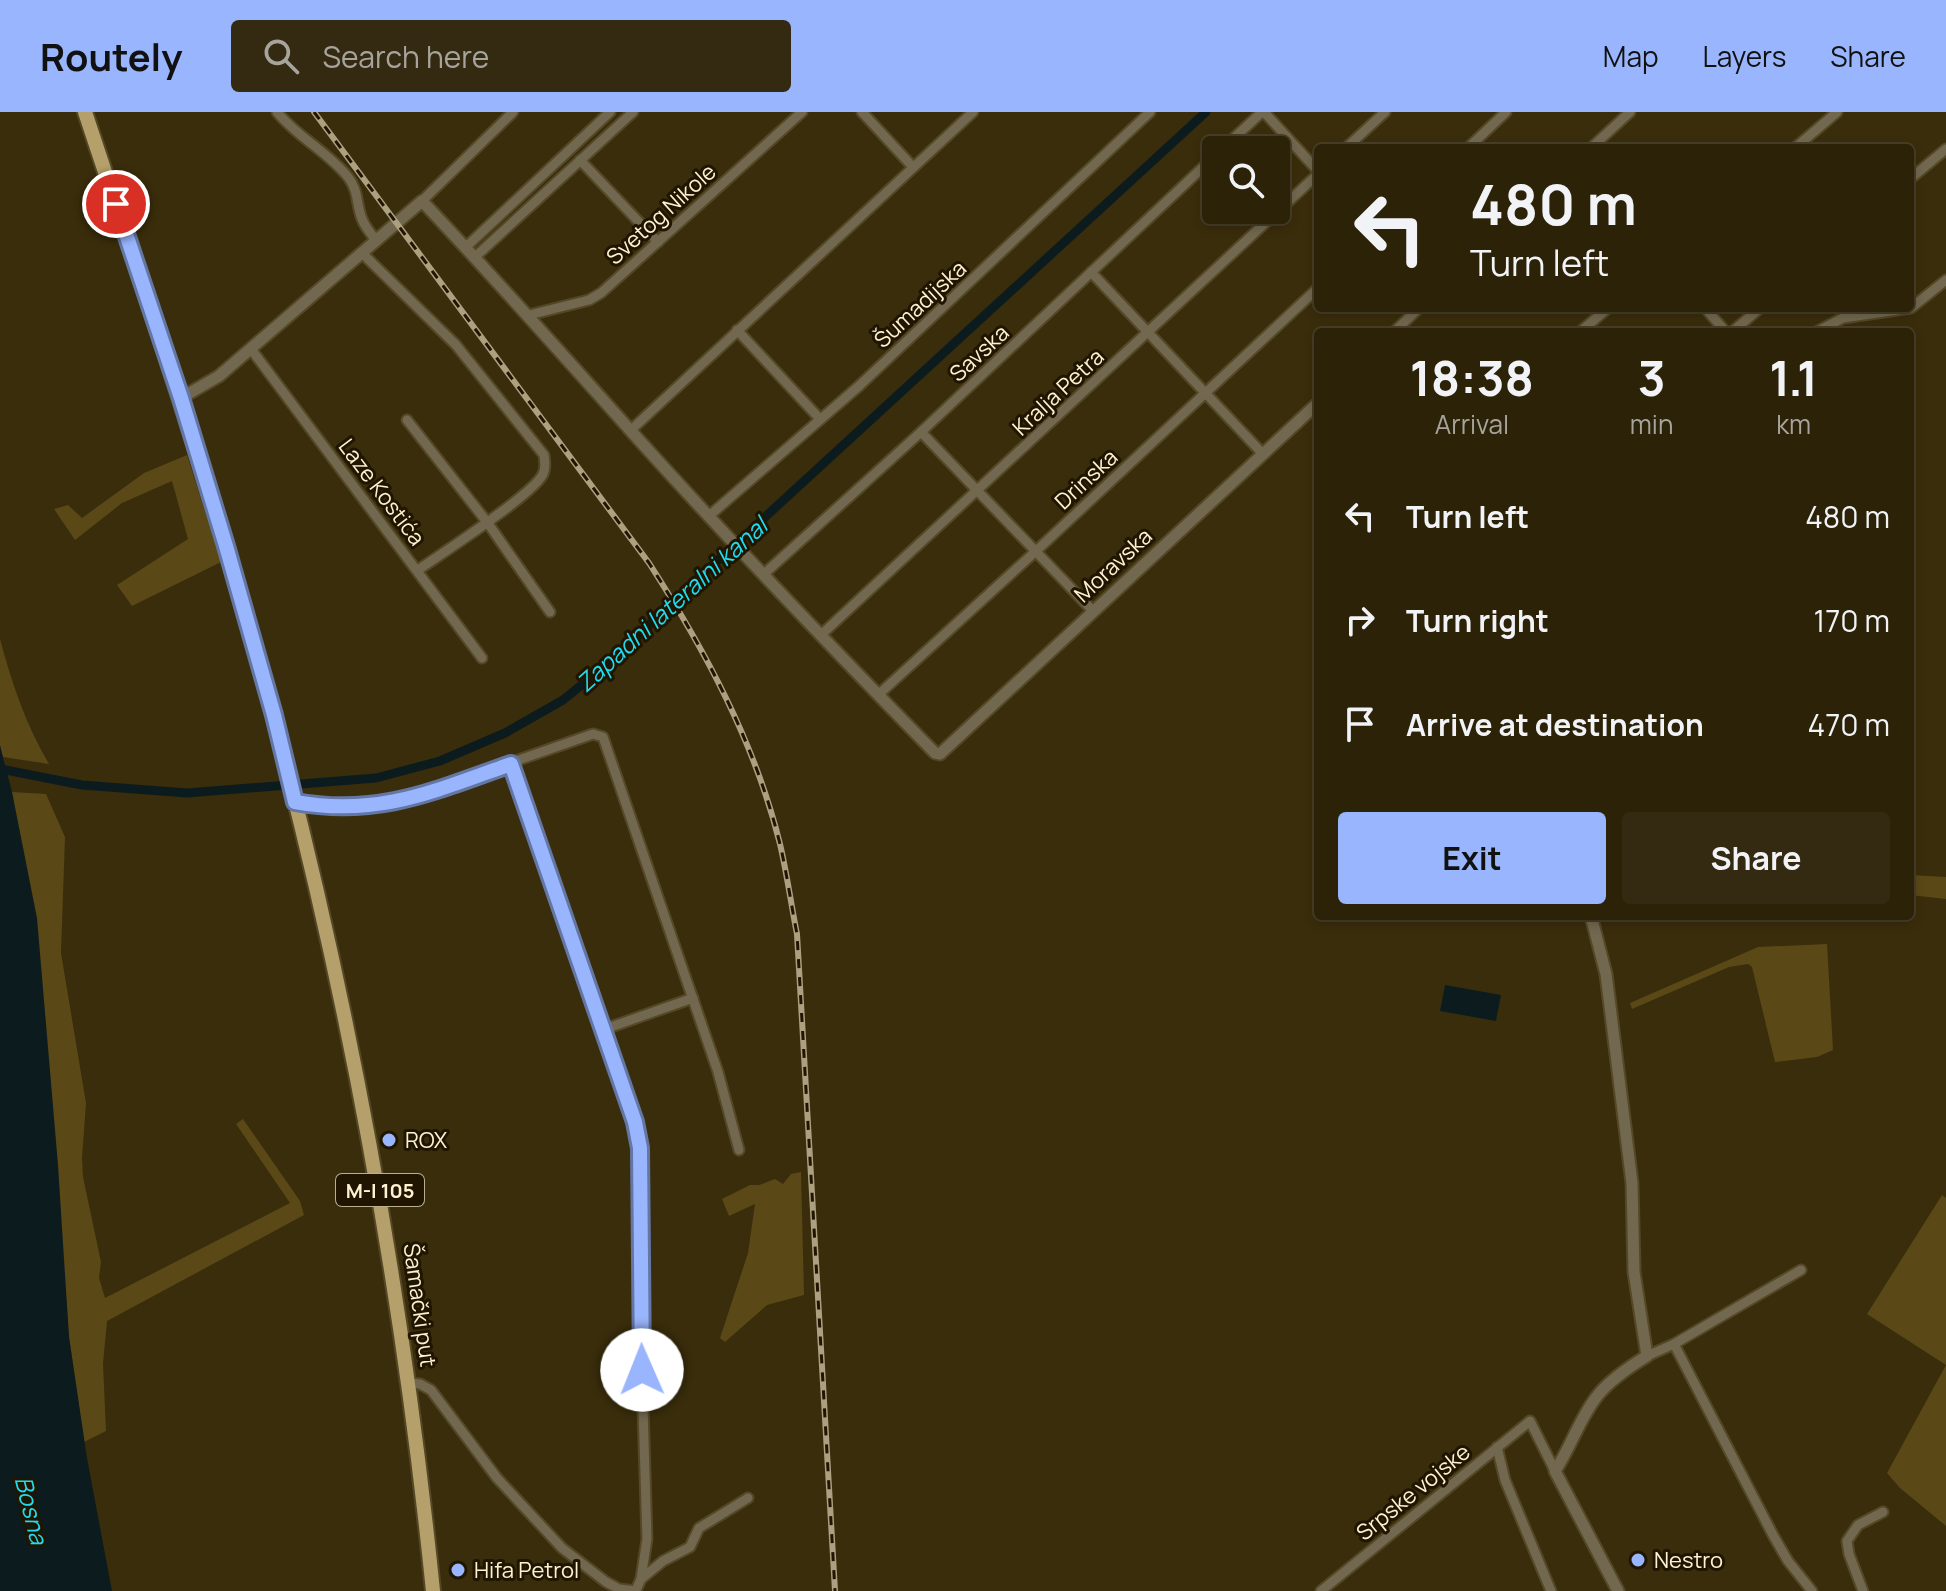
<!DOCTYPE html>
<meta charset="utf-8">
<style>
body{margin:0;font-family:Manrope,sans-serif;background:#342a12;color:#f1f3f6;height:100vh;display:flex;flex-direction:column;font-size:30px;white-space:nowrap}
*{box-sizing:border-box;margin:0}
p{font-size:26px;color:#a6a49c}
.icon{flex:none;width:44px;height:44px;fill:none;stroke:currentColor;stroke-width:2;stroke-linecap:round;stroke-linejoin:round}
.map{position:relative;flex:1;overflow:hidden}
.details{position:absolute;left:1314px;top:216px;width:600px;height:592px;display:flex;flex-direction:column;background:#2c2208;border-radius:8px;box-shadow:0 4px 12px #0003,0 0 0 2px #483f29}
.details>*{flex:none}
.banner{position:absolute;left:1314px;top:32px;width:600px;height:168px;border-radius:8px;box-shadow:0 4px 12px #0003,0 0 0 2px #483f29;background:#2c2208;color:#f1f3f6;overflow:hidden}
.controls{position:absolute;left:1202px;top:24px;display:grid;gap:16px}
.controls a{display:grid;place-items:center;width:88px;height:88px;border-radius:8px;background:#2c2208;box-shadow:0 4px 12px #0003,0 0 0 2px #483f29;font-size:40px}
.pin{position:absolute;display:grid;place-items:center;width:68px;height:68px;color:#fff;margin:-34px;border:4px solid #fff;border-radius:50%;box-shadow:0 2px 8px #0007}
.me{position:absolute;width:88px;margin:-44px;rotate:359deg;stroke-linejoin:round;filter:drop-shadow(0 0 6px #0008)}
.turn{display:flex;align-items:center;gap:28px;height:168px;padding:0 24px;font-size:36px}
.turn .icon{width:104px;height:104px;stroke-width:2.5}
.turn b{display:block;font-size:56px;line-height:68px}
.eta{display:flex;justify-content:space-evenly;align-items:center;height:136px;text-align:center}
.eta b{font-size:48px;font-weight:700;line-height:56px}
.primary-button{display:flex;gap:16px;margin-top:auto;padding:16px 24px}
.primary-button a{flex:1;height:92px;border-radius:8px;background:#99b5fd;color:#111;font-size:32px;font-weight:700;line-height:92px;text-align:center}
.primary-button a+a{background:#342a12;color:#f1f3f6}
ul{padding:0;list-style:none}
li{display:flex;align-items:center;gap:24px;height:104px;padding:0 24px}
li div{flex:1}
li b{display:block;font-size:30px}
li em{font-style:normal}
header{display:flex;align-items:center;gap:48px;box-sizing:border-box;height:112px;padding:0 40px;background:#99b5fd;color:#111}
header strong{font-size:38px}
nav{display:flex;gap:44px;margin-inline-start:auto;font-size:28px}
.search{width:560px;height:72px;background:#342a12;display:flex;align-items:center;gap:20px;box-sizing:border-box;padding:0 28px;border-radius:8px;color:#a6a49c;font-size:30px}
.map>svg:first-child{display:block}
</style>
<header>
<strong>Routely</strong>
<div class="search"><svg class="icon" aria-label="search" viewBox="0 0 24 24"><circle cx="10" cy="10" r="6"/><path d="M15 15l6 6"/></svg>Search here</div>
<nav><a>Map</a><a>Layers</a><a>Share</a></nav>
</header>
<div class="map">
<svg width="1946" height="1479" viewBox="0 0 1946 1479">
<rect width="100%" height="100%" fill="#3a2d0b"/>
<g fill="#5b4817">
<polygon points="187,343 221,450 132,494 117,473 188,427 172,369 122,391 75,428 54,397 68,393 82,406 144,361"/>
<path d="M0,527C12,572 26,613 49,652L3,645L0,633Z"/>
<polygon points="12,680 46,682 65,725 61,841 86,991 82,1046 83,1065 101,1150 99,1166 105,1186 290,1091 236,1012 243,1007 300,1089 304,1103 107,1209 103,1252 106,1319 84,1330 69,1225 48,950"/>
<polygon points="1910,763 1946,765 1946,787 1910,783"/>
<polygon points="1827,832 1833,938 1817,945 1775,950 1752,855 1748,852 1729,855 1632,897 1630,891 1758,835"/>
<polygon points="801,1060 804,1183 767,1193 725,1230 720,1226 748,1141 755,1092 729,1104 722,1087 750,1073 759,1073 775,1067 783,1072 791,1062"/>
<polygon points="1942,1083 1946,1086 1946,1414 1900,1376 1887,1361 1946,1253 1867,1202"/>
</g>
<g fill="#0c1c1e">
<polygon points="0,634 12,680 37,806 58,1053 69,1225 87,1346 112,1479 0,1479"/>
<polygon points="1445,873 1501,883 1496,909 1440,899"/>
</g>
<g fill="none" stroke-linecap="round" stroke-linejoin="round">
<polyline stroke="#0c1c1e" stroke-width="9" points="0,657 82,673 187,681 376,666 440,649 505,621 563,588 620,542 666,496 1206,0"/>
<defs>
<g id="minor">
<path d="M277,0C297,25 327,39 348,65C359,79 356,92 362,107C365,115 371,122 376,128"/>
<polyline points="862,0 912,54"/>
<polyline points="1264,0 1318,59"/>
<polyline points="1346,36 1385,0"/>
<polyline points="1468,36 1506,0"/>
<polyline points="1591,36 1630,0"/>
<polyline points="1795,36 1837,0"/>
<polyline points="1221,38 1262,0"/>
<polyline points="580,48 658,130"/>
<polyline points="1910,67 1946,37"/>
<polyline points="422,89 513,0"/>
<polyline points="466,135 610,0"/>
<path d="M362,141L456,233L544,343C545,349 546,356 543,362C534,382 441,442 418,458"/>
<polyline points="475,145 633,0"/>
<polyline points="1091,160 1262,341"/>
<polyline points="1705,196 1726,220"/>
<polyline points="529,203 589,188 601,181 802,0"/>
<polyline points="737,218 820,307"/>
<polyline points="1394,220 1419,196"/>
<polyline points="1580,220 1608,196"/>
<polyline points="1732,220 1760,196"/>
<polyline points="1816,220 1843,206 1911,196 1946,168"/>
<polyline points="251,237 482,546"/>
<polyline points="407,308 487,410 550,500"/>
<polyline points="631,318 973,0"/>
<polyline points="921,320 1093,499"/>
<polyline points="710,403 859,274 1150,0"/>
<polyline points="764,462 921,320 1216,43"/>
<polyline points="822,522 1318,62"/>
<polyline points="878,583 1036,439 1318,176"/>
<polyline points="511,652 605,917 635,1010 640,1036 641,1230 647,1427 641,1467 636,1478"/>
<polyline points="295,690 326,696 398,690 593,622 603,625 718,960 739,1038"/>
<polyline points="605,917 693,886"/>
<polyline points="1674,1232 1773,1423 1788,1449 1812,1479"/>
<polyline points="1647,1244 1674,1232 1801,1158"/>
<polyline points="410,1271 420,1272 431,1278 497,1366 562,1436 606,1470 619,1477 636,1479"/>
<polyline points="1497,1335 1505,1368 1551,1479"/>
<polyline points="641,1467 663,1449 690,1435 699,1416 748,1386"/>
<polyline points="1321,1479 1530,1309 1555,1359"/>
<polyline points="1863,1479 1849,1442 1847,1429 1858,1413 1883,1400"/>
</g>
<g id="tertiary">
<path d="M181,286L219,264L422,89C493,164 561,241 630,318C729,428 831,535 935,641L940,642L1318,291"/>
<path d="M1591,804L1606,862L1632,1071L1634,1160L1647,1244C1629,1255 1611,1267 1598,1283C1580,1305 1571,1335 1555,1359L1618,1479"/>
</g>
<path id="primary" d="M85,0C152,201 220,402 274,607C350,893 403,1184 433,1479"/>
</defs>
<use href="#minor" stroke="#554827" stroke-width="13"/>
<use href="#tertiary" stroke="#554827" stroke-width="15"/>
<use href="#primary" stroke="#554827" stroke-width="18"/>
<use href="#minor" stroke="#72684f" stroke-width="9"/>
<use href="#tertiary" stroke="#72684f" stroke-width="11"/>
<use href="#primary" stroke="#b5a06c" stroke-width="14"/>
<defs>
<path id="rail" d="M314,0L649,451C705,538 755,631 780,732C787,762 791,792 797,822L835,1479"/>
</defs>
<use href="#rail" stroke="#ada080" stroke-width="6"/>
<use href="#rail" stroke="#1f1500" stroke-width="3" stroke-dasharray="9" stroke-linecap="butt"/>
</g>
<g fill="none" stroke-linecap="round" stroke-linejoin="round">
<defs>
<path id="route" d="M116,92L181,286L226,434L274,603L295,690C379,705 434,679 511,652L635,1010L640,1036L642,1258"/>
</defs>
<use href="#route" stroke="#6376a4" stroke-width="20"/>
<use href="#route" stroke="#99b5fd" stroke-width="14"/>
</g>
<g fill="#99b5fd" stroke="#1f1500" stroke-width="3">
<circle cx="389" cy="1028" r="8"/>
<circle cx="1638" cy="1448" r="8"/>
<circle cx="458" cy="1458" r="8"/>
</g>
<g text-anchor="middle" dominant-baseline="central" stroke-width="6" stroke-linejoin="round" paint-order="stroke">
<rect fill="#1f1500" stroke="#bbaf92" stroke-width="2" x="336" y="1062" width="88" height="32" rx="6"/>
<g font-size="20" font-weight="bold" fill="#fef1d1">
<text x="380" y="1078">M-I 105</text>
</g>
<g font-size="22" fill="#fef1d1" stroke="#1f1500">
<text transform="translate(661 102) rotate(-42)">Svetog Nikole</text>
<text transform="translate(920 192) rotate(-43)">Šumadijska</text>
<text transform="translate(979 241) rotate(-43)">Savska</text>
<text transform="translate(1058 280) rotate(-43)">Kralja Petra</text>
<text transform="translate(1086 367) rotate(-43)">Drinska</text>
<text transform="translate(382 380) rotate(53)">Laze Kostića</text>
<text transform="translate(1113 453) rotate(-43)">Moravska</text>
<text transform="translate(420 1193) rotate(82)">Šamački put</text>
<text transform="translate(1413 1380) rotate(-39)">Srpske vojske</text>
</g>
<g font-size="22" fill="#fef1d1" stroke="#1f1500" text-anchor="start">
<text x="405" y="1028">ROX</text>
<text x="1654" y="1448">Nestro</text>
<text x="474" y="1458">Hifa Petrol</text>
</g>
<g font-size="24" font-style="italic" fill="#21dbf0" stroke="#1f1500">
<text transform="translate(671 492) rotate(-42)">Zapadni lateralni kanal</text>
<text transform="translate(32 1398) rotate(76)">Bosna</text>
</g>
</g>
</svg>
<div class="controls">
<a><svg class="icon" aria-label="search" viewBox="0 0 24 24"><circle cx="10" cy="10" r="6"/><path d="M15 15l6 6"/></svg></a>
</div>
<div class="pin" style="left:116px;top:92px;background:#d93025"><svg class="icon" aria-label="arrive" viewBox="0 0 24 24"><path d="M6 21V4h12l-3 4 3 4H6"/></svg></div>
<svg class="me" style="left:642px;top:1258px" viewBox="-20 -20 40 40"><circle r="19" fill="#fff"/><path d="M0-13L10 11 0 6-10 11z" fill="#99b5fd"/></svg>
<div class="banner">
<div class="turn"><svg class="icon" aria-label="left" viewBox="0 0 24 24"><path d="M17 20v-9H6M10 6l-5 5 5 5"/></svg><div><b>480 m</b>Turn left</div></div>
</div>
<section class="details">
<div class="eta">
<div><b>18:38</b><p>Arrival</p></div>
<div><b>3</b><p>min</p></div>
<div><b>1.1</b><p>km</p></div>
</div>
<ul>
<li><svg class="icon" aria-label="left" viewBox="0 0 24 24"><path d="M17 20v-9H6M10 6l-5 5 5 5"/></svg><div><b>Turn left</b></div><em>480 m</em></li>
<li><svg class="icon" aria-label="right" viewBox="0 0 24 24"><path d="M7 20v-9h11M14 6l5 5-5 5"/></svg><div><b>Turn right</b></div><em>170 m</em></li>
<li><svg class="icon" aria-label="arrive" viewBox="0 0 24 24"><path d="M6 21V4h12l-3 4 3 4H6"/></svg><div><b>Arrive at destination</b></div><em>470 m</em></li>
</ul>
<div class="primary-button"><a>Exit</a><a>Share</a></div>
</section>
</div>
